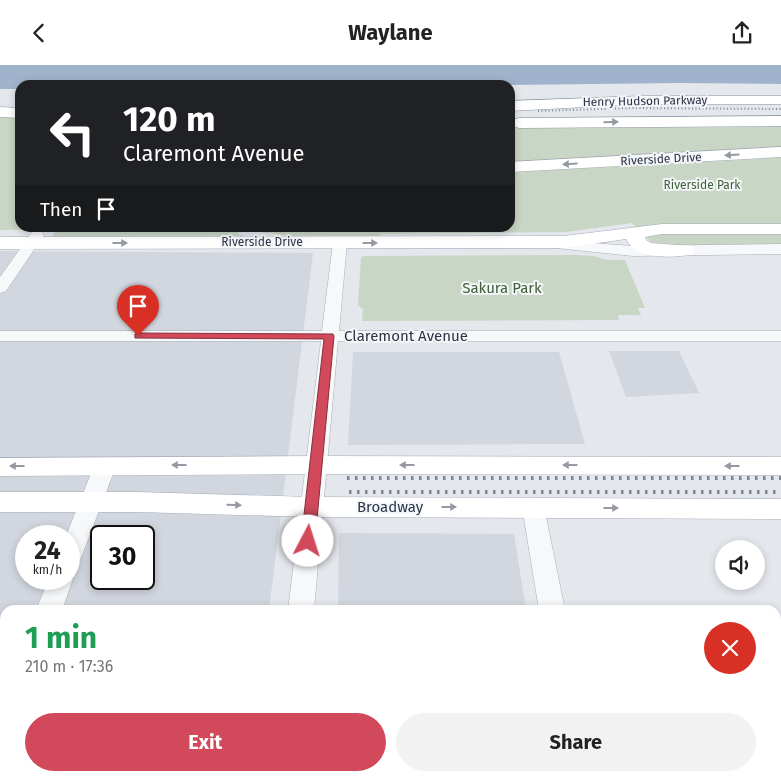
<!DOCTYPE html>
<meta charset="utf-8">
<style>
body{margin:0;font-family:"Fira Sans",sans-serif;background:#f2f2f2;color:#222;height:100vh;display:flex;flex-direction:column;font-size:19px;white-space:nowrap}
*{box-sizing:border-box;margin:0}
p{font-size:16px;color:#767676}
.icon{flex:none;width:28px;height:28px;fill:none;stroke:currentColor;stroke-width:2;stroke-linecap:round;stroke-linejoin:round}
.map{position:relative;flex:1;overflow:hidden}
.sheet{position:absolute;left:0px;top:540px;width:781px;height:176px;display:flex;flex-direction:column;background:#fff;border-radius:15px 15px 0 0;box-shadow:0 2px 8px #0003}
.sheet>*{flex:none}
.guide{position:absolute;left:15px;top:15px;width:500px;height:152px;border-radius:15px;box-shadow:0 2px 8px #0003;background:#202124;color:#fff;overflow:hidden}
.controls{position:absolute;left:715px;top:475px;display:grid;gap:10px}
.controls a{display:grid;place-items:center;width:50px;height:50px;border-radius:50%;background:#fff;box-shadow:0 2px 8px #0003;font-size:25px}
.speed{position:absolute;left:15px;top:460px;display:flex;gap:10px;font-size:25px;font-weight:700;text-align:center}
.speed>*{display:grid;place-content:center;width:65px;height:65px;border-radius:50%;background:#fff;box-shadow:0 2px 8px #0003;line-height:1}
.speed small{font-size:12px;font-weight:400}
.speed .limit{border:2px solid #111;border-radius:8px;background:#fff;color:#111}
.pin{position:absolute;display:grid;place-items:center;width:42px;height:42px;color:#fff;margin:-51px -21px;border-radius:50% 50% 50% 0;rotate:-45deg;box-shadow:0 0 5px #0007}
.pin .icon{rotate:45deg}
.me{position:absolute;width:55px;margin:-28px;rotate:5deg;stroke-linejoin:round;filter:drop-shadow(0 0 4px #0008)}
.turn{display:flex;align-items:center;gap:18px;height:105px;padding:0 25px;font-size:22px}
.turn .icon{width:65px;height:65px;stroke-width:2.5}
.turn b{display:block;font-size:35px;line-height:42px}
.then{display:flex;align-items:center;height:48px;padding:0 25px;background:#0003;gap:10px;font-size:19px}
.round{display:grid;place-items:center;flex:none;width:52px;height:52px;border-radius:26px;background:#f2f2f2}
.head{display:flex;align-items:center;justify-content:space-between;height:85px;padding:0 25px}
h1{font-size:30px;font-weight:700;line-height:38px;color:#1e9e55}
.action{display:flex;gap:10px;margin-top:auto;padding:10px 25px}
.action a{flex:1;height:58px;border-radius:30px;background:#d1495b;color:#fff;font-size:20px;font-weight:700;line-height:58px;text-align:center}
.action a+a{background:#f2f2f2;color:#222}
header{display:flex;justify-content:space-between;align-items:center;height:65px;padding:0 25px;background:#fff;font-size:22px;font-weight:700}
.map>svg:first-child{display:block}
</style>
<header><svg class="icon" aria-label="back" viewBox="0 0 24 24"><path d="M15 5l-7 7 7 7"/></svg>Waylane<svg class="icon" aria-label="share" viewBox="0 0 24 24"><path d="M12 15V3M7 8l5-5 5 5M5 13v7h14v-7"/></svg></header>
<div class="map">
<svg width="781" height="716" viewBox="0 0 781 716">
<rect width="100%" height="100%" fill="#e4e7ec"/>
<g fill="#d2d6de" fill-rule="evenodd">
<path d="M0,186L313,188L269,545H5V711H246L245,716H0ZM26,471H69V514H26ZM101,471H144V514H101Z"/>
<polygon points="609,286 679,286 699,328 626,332"/>
<polygon points="353,287 559,287 585,379 348,380"/>
<polygon points="339,468 514,469 526,545 338,545"/>
</g>
<g fill="#c9d6c5">
<polygon points="0,47 20,48 20,162 510,162 510,61 781,58 781,181 654,180 632,158 566,167 380,169 380,171 294,171 243,165 237,169 248,172 51,173 57,164 0,165"/>
<polygon points="576,190 593,191 607,195 625,195 645,243 638,243 641,250 618,250 619,255 362,256 363,244 358,240 361,193 363,191"/>
<polygon points="776,595 781,595 781,716 622,716 621,711 776,711"/>
</g>
<polygon fill="#9fb4cc" points="0,0 781,0 781,19 680,18 500,20 20,20 20,24 0,24"/>
<g fill="none" stroke-linecap="round" stroke-linejoin="round">
<defs>
<g id="minor">
<polygon points="37,166 42,167 44,170 6,226 0,228 0,212 32,167"/>
<polygon points="340,174 345,175 347,178 339,266 781,266 781,276 338,276 314,545 288,545 321,276 0,276 0,266 322,266 333,178 335,175"/>
<polygon points="551,175 633,181 781,179 781,189 633,191 546,182 544,179 546,176"/>
<polygon points="105,394 113,396 116,401 81,493 77,500 69,502 69,471 66,471 94,401 97,396"/>
<polygon points="533,434 541,436 544,442 565,545 539,545 522,442 525,436"/>
<polygon points="69,507 73,514 62,545 36,545 49,514 69,514"/>
<polygon points="5,645 5,683 0,685 0,647"/>
<rect x="269" y="711" width="30" height="5"/>
<polygon points="568,711 598,711 599,716 569,716"/>
</g>
<g id="major">
<polygon points="781,82 781,92 510,107 510,97"/>
<path d="M662,159H781V169H662L645,172L646,175L651,178L692,181L694,185L692,189C673,194 635,194 626,174L564,183L0,184V172L564,171Z"/>
<polygon points="316,391 781,392 781,410 316,409 0,411 0,393"/>
<polygon points="0,427 137,427 311,432 781,434 781,454 311,452 137,447 0,447"/>
</g>
<g id="highway">
<polygon points="644,31 781,31 781,39 644,39 510,46 510,36"/>
<polygon points="0,42 20,43 20,53 0,52"/>
<polygon points="781,51 781,61 519,63 513,61 511,58 513,55 519,53"/>
</g>
</defs>
<use href="#minor" stroke="#a9aeb7" stroke-width="1"/>
<use href="#major" stroke="#a3abb8" stroke-width="1"/>
<use href="#highway" stroke="#8b94a3" stroke-width="1"/>
<use href="#minor" fill="#f7f8fa" fill-rule="evenodd"/>
<use href="#major" fill="#fff" fill-rule="evenodd"/>
<use href="#highway" fill="#fff" fill-rule="evenodd"/>
<polyline stroke="#7d8696" stroke-width="2" stroke-dasharray="1 2.5" stroke-linecap="butt" points="538,46 632,43 781,44"/>
<g stroke="#7d8696" stroke-width="4" stroke-dasharray="2.5 5.5" stroke-linecap="butt">
<polyline points="347,413 781,413"/>
<polyline points="349,427 781,427"/>
</g>
</g>
<defs><path id="oneway-solid" d="M-6-.8H1V-3.2L6.5 0L1 3.2V.8H-6Z" transform="scale(1.25)"/></defs>
<g fill="#959aa2">
<use href="#oneway-solid" transform="translate(611 57) rotate(-1)"/>
<use href="#oneway-solid" transform="translate(732 90) rotate(176)"/>
<use href="#oneway-solid" transform="translate(570 99) rotate(177)"/>
<use href="#oneway-solid" transform="translate(120 178)"/>
<use href="#oneway-solid" transform="translate(370 178)"/>
<use href="#oneway-solid" transform="translate(179 400) rotate(180)"/>
<use href="#oneway-solid" transform="translate(407 400) rotate(-180)"/>
<use href="#oneway-solid" transform="translate(570 400) rotate(180)"/>
<use href="#oneway-solid" transform="translate(17 401) rotate(180)"/>
<use href="#oneway-solid" transform="translate(732 401) rotate(-180)"/>
<use href="#oneway-solid" transform="translate(234 440) rotate(1)"/>
<use href="#oneway-solid" transform="translate(449 442)"/>
<use href="#oneway-solid" transform="translate(611 443)"/>
</g>
<polygon fill="#d1495b" stroke="#882f3b" points="138,268 333,269 334,271 315,476 313,480 303,480 301,476 324,274 135,273 135,269"/>
<g text-anchor="middle" dominant-baseline="central" stroke-width="4" stroke-linejoin="round" paint-order="stroke">
<g font-size="12" fill="#2b3445" stroke="#f4f6f9">
<text transform="translate(645 36) rotate(-1)">Henry Hudson Parkway</text>
<text transform="translate(661 94) rotate(-3)">Riverside Drive</text>
<text x="262" y="177">Riverside Drive</text>
</g>
<g font-size="12" fill="#3f6138" stroke="#f4f6f9">
<text x="702" y="120">Riverside Park</text>
</g>
<g font-size="15" fill="#3f6138" stroke="#f4f6f9">
<text x="502" y="223">Sakura Park</text>
</g>
<g font-size="15" fill="#2b3445" stroke="#f4f6f9">
<text x="406" y="271">Claremont Avenue</text>
<text x="390" y="442">Broadway</text>
</g>
</g>
</svg>
<div class="controls">
<a><svg class="icon" aria-label="sound" viewBox="0 0 24 24"><path d="M4 9h4l5-4v14l-5-4H4zM17 9q2 3 0 6"/></svg></a>
</div>
<div class="speed"><div>24<small>km/h</small></div><div class="limit">30</div></div>
<div class="pin" style="left:138px;top:271px;background:#d93025"><svg class="icon" aria-label="arrive" viewBox="0 0 24 24"><path d="M6 21V4h12l-3 4 3 4H6"/></svg></div>
<svg class="me" style="left:308px;top:476px" viewBox="-20 -20 40 40"><circle r="19" fill="#fff"/><path d="M0-13L10 11 0 6-10 11z" fill="#d1495b"/></svg>
<div class="guide">
<div class="turn"><svg class="icon" aria-label="left" viewBox="0 0 24 24"><path d="M17 20v-9H6M10 6l-5 5 5 5"/></svg><div><b>120 m</b>Claremont Avenue</div></div>
<div class="then">Then<svg class="icon" aria-label="arrive" viewBox="0 0 24 24"><path d="M6 21V4h12l-3 4 3 4H6"/></svg></div>
</div>
<section class="sheet">
<div class="head"><div><h1>1 min</h1><p>210 m · 17:36</p></div><a class="round" style="background:#d93025;color:#fff"><svg class="icon" aria-label="close" viewBox="0 0 24 24"><path d="M6 6l12 12M18 6L6 18"/></svg></a></div>
<div class="action"><a>Exit</a><a>Share</a></div>
</section>
</div>
